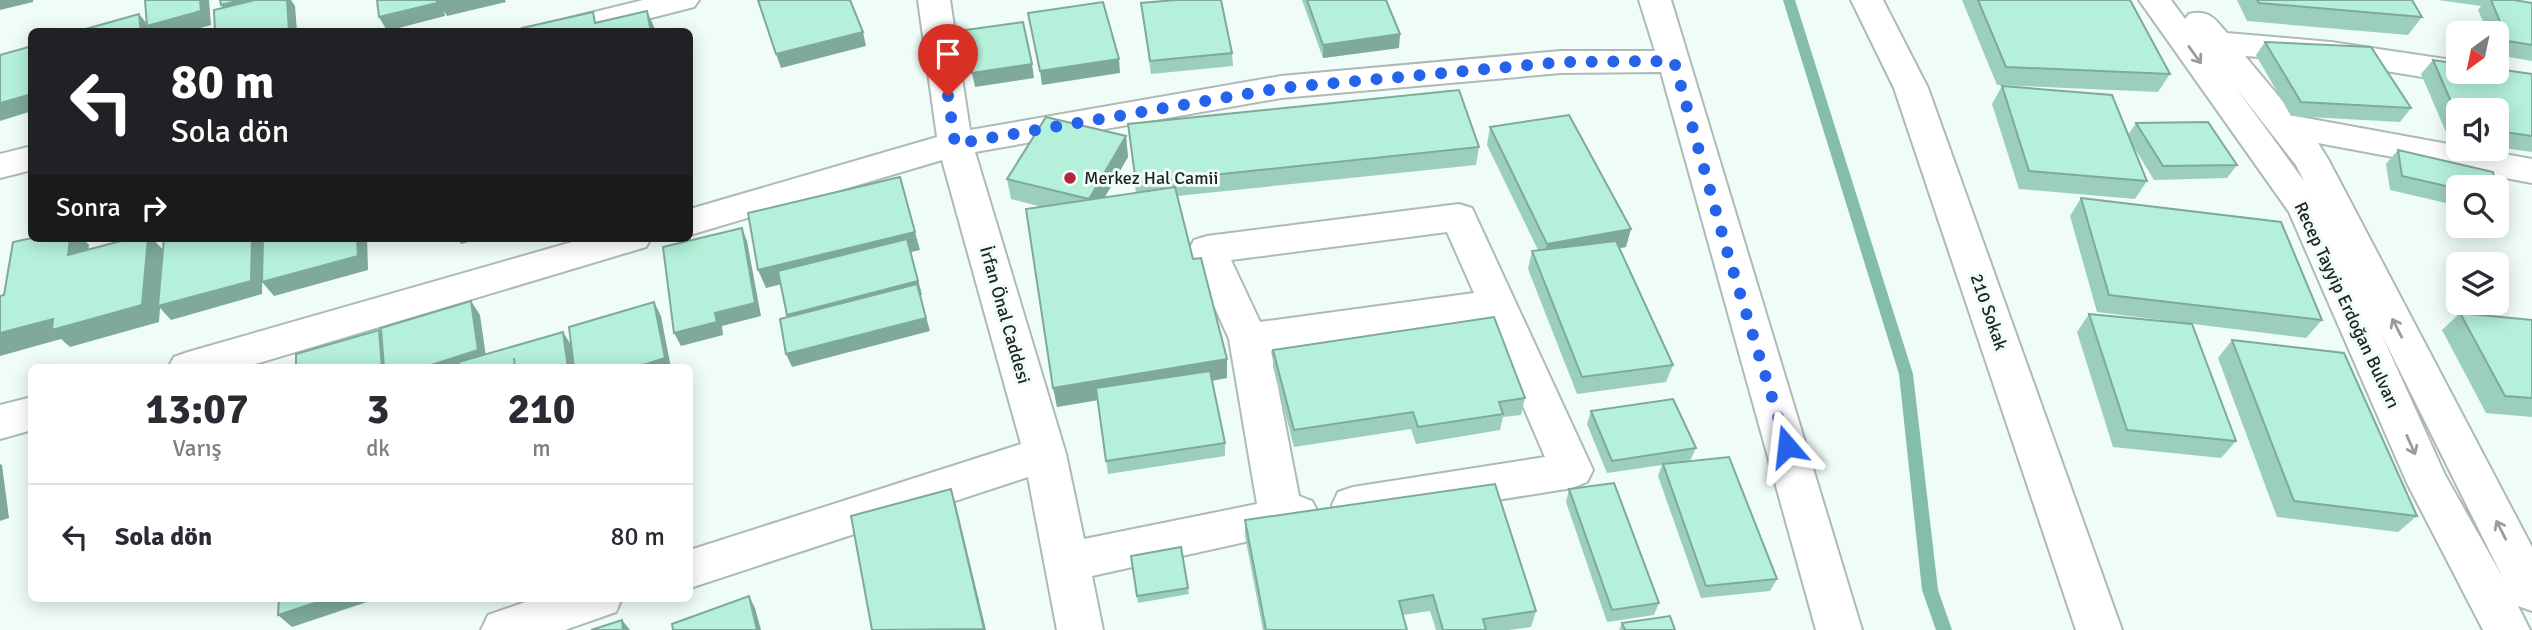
<!DOCTYPE html>
<html lang="tr">
<meta charset="utf-8">
<style>
body{margin:0;font-family:Signika,sans-serif;background:#f7f7f7;color:#2b2b33;height:100vh;display:flex;flex-direction:column;font-size:26px;white-space:nowrap}
*{box-sizing:border-box;margin:0}
p{font-size:23px;color:#7c7c81}
.icon{flex:none;width:38px;height:38px;fill:none;stroke:currentColor;stroke-width:2;stroke-linecap:round;stroke-linejoin:round}
.map{position:relative;flex:1;overflow:hidden}
.panel{position:absolute;left:28px;top:364px;width:665px;height:238px;display:flex;flex-direction:column;background:#fff;border-radius:10px;box-shadow:0 4px 18px #0003}
.panel>*{flex:none}
.top-card{position:absolute;left:28px;top:28px;width:665px;height:214px;border-radius:10px;box-shadow:0 4px 18px #0003;background:#202124;color:#fff;overflow:hidden}
.needle{width:46px;rotate:213deg}
.controls{position:absolute;left:2446px;top:21px;display:grid;gap:14px}
.controls a{display:grid;place-items:center;width:63px;height:63px;border-radius:10px;background:#fff;box-shadow:0 4px 18px #0003;font-size:35px}
.pin{position:absolute;display:grid;place-items:center;width:60px;height:60px;color:#fff;margin:-72px -30px;border-radius:50% 50% 50% 0;rotate:-45deg;box-shadow:0 0 7px #0007}
.pin .icon{rotate:45deg}
.me{position:absolute;width:77px;margin:-38px;rotate:343deg;stroke-linejoin:round;filter:drop-shadow(0 0 5px #0008)}
.turn{display:flex;align-items:center;gap:24px;height:147px;padding:0 28px;font-size:32px}
.turn .icon{width:91px;height:91px;stroke-width:2.5}
.turn b{display:block;font-size:49px;line-height:60px}
.then{display:flex;align-items:center;height:66px;padding:0 28px;background:#0003;gap:14px;font-size:26px}
.eta{display:flex;justify-content:space-evenly;align-items:center;height:119px;text-align:center}
.eta b{font-size:42px;font-weight:700;line-height:49px}
ul{padding:0;list-style:none}
li{display:flex;align-items:center;gap:21px;height:105px;padding:0 28px;border-top:2px solid #e1e1e2}
li div{flex:1}
li b{display:block;font-size:26px}
li em{font-style:normal}
.map>svg:first-child{display:block}
</style>
<div class="map">
<svg width="2532" height="630" viewBox="0 0 2532 630">
<rect width="100%" height="100%" fill="#effcf7"/>
<g fill="none" stroke-linecap="round" stroke-linejoin="round">
<polygon fill="#84bea8" fill-rule="evenodd" points="1783,0 1795,0 1913,374 1938,590 1952,630 1936,630 1922,590 1899,374"/>
<defs>
<g id="minor">
<polygon points="643,0 699,0 694,7 596,32 537,32 542,25"/>
<path d="M918,0H950L970,130L1281,76L1561,51H1655L1639,0H1671L1862,630H1816L1661,72L1561,73L1281,98L975,152L1066,454L1084,539L1257,504L1229,339L1189,250L1194,240L1207,236L1459,204L1472,208L1593,470L1587,482L1572,488L1353,523L1338,518L1332,505L1338,492L1353,487L1545,457L1486,320L1271,351L1299,496L1312,501L1319,514L1312,527L1092,576L1103,630H1057L1028,477L690,588V550L1021,444L942,160L690,235V209L937,137ZM1447,232L1474,293L1260,322L1231,260Z"/>
<polygon points="1851,0 1883,0 1928,88 2122,630 2076,630 1894,88"/>
<path d="M2139,0H2171L2185,19L2189,14C2209,9 2215,19 2227,33L2331,42L2459,61V72H2475L2471,80L2459,83L2331,62L2245,56L2295,116L2459,146V149H2477L2532,159V183L2318,143L2328,159L2532,547V611L2518,606L2530,630H2483L2407,483L2289,212ZM2236,88L2296,165L2304,181ZM2381,333L2503,578L2445,475Z"/>
<polygon points="32,146 32,170 0,178 0,154"/>
<polygon points="586,238 651,238 646,247 242,368 168,368 174,357 188,352"/>
<polygon points="32,397 32,430 0,439 0,405"/>
<polygon points="537,598 622,598 616,612 565,630 481,630 488,615"/>
</g>
</defs>
<use href="#minor" stroke="#adbab5" stroke-width="4"/>
<use href="#minor" fill="#fff" fill-rule="evenodd"/>
</g>
<g fill="#9ccfbb">
<polygon points="1302,0 1386,0 1399,48 1323,58"/>
<polygon points="1962,0 2130,0 2170,74 2158,92 1997,85"/>
<polygon points="2237,0 2412,0 2422,17 2408,35 2247,21"/>
<polygon points="2438,0 2514,0 2532,3 2532,61 2497,55 2497,33 2488,33 2478,10 2481,6"/>
<polygon points="1141,3 1232,53 1233,66 1151,74"/>
<polygon points="2265,42 2411,108 2400,122 2291,116 2256,55"/>
<polygon points="2433,60 2532,74 2532,152 2497,147 2497,110 2459,110 2459,141 2449,139 2421,74"/>
<polygon points="2002,86 2128,135 2136,123 2237,165 2227,178 2154,180 2132,144 2147,181 2135,199 2019,189 1992,104"/>
<polygon points="1128,124 1479,147 1476,165 1177,196 1193,259 1227,359 1227,378 1212,381 1225,443 1225,456 1108,474 1098,400 1057,407 1042,207 1011,199 1007,179 1126,136 1128,157 1105,197 1136,193"/>
<polygon points="1490,127 1626,247 1619,248 1673,365 1666,382 1577,394 1528,269 1532,251 1538,250 1487,145"/>
<polygon points="2398,150 2459,187 2459,206 2390,190 2386,164"/>
<polygon points="2081,198 2322,320 2306,338 2097,312 2070,216"/>
<polygon points="2460,313 2532,320 2532,417 2486,413 2442,330"/>
<polygon points="2089,314 2236,441 2221,458 2113,447 2077,332"/>
<polygon points="2232,340 2417,516 2398,532 2277,517 2218,358"/>
<polygon points="1273,350 1525,398 1521,415 1503,417 1500,430 1416,444 1411,429 1294,447 1273,367"/>
<polygon points="1591,411 1696,448 1690,461 1777,579 1770,591 1701,598 1658,476 1662,465 1607,473 1587,424"/>
<polygon points="1569,489 1659,603 1654,615 1607,622 1566,502"/>
<polygon points="1245,520 1536,611 1531,627 1508,630 1436,630 1430,611 1403,615 1407,630 1263,630 1245,536"/>
<polygon points="1131,556 1188,588 1189,594 1138,603"/>
<polygon points="1622,623 1675,630 1619,630"/>
</g>
<g fill="#7fa999">
<polygon points="0,0 33,0 33,2 0,10"/>
<polygon points="200,0 209,0 211,25 186,32 151,32 150,30 150,32 141,32 139,14 148,25"/>
<polygon points="241,0 278,0 226,13 221,5"/>
<polygon points="287,0 291,0 295,6 297,32 289,32"/>
<polygon points="437,0 505,0 506,2 447,16 444,11 445,16 387,31 379,17"/>
<polygon points="647,11 655,29 655,32 651,32"/>
<polygon points="863,32 866,46 781,68 776,54"/>
<polygon points="1400,34 1399,48 1323,58 1323,45"/>
<polygon points="1119,59 1120,73 1042,85 1040,71"/>
<polygon points="1032,64 1034,78 975,87 972,73"/>
<polygon points="32,94 32,111 0,121 0,103"/>
<polygon points="1126,136 1128,157 1092,219 1089,199"/>
<polygon points="742,228 747,241 761,316 722,326 723,335 681,346 674,333"/>
<polygon points="1631,229 1626,247 1543,261 1547,244"/>
<polygon points="915,232 920,250 911,252 922,295 920,295 930,331 792,367 786,354 792,328 787,315 910,252 766,288 758,270"/>
<polygon points="70,238 82,238 89,245 85,273 68,255"/>
<polygon points="148,238 152,238 164,251 252,238 263,238 262,294 171,320 160,308 159,322 70,347 61,339 0,356 0,333"/>
<polygon points="357,238 367,238 368,270 274,296 262,282"/>
<polygon points="457,238 483,238 461,244"/>
<polygon points="471,301 480,315 487,364 475,368 422,368"/>
<polygon points="654,302 661,316 671,368 634,368"/>
<polygon points="379,330 389,343 391,368 382,368"/>
<polygon points="563,332 571,345 574,368 568,368"/>
<polygon points="1227,359 1227,378 1057,407 1053,388"/>
<polygon points="0,464 2,465 9,518 0,521"/>
<polygon points="951,489 956,505 986,630 982,630"/>
<polygon points="749,596 755,608 761,630 757,630"/>
<polygon points="330,598 379,598 292,627 278,615"/>
<polygon points="622,620 630,630 623,630"/>
</g>
<g fill="#b5f1da" stroke="#7fa999" stroke-width="2">
<polygon points="145,0 200,0 201,11 147,26"/>
<polygon points="220,0 241,0 221,5"/>
<polygon points="255,0 287,0 289,32 215,32 214,10"/>
<polygon points="377,0 437,0 437,3 379,17"/>
<polygon points="758,0 850,0 863,32 776,54"/>
<polygon points="1175,0 1221,0 1232,53 1150,61 1141,3"/>
<polygon points="1307,0 1386,0 1400,34 1323,45"/>
<polygon points="1978,0 2130,0 2170,74 2006,67"/>
<polygon points="2257,0 2412,0 2422,17 2259,3"/>
<polygon points="2491,0 2514,0 2532,3 2532,45 2508,41"/>
<polygon points="1103,2 1119,59 1040,71 1028,13"/>
<polygon points="647,11 651,32 523,32 522,28 593,12 595,23"/>
<polygon points="139,14 141,32 75,32"/>
<polygon points="1023,22 1032,64 972,73 965,30"/>
<polygon points="2265,42 2371,47 2411,108 2301,102"/>
<polygon points="32,46 32,94 0,103 0,55"/>
<polygon points="2433,60 2459,64 2459,72 2497,72 2497,69 2532,74 2532,136 2497,131 2497,110 2459,110 2459,120"/>
<polygon points="2002,86 2112,95 2147,181 2029,171"/>
<polygon points="1459,90 1479,147 1136,183 1128,124"/>
<polygon points="1569,115 1631,229 1547,244 1490,127"/>
<polygon points="1046,117 1126,136 1089,199 1007,179"/>
<polygon points="2208,122 2237,165 2163,166 2136,123"/>
<polygon points="2398,150 2493,172 2496,187 2459,187 2459,189 2402,176"/>
<polygon points="900,177 915,232 758,270 748,213"/>
<polygon points="1175,187 1193,259 1201,258 1227,359 1053,388 1026,209"/>
<polygon points="2081,198 2281,222 2322,320 2109,295"/>
<polygon points="742,228 755,303 715,313 717,322 674,333 663,247"/>
<polygon points="32,238 70,238 68,255 132,238 148,238 142,305 52,330 53,319 0,333 0,296 4,295 13,242"/>
<polygon points="164,238 252,238 251,281 158,306"/>
<polygon points="263,238 357,238 358,256 262,282"/>
<polygon points="907,239 918,281 787,315 778,271"/>
<polygon points="1616,241 1673,365 1582,377 1532,251"/>
<polygon points="917,284 926,318 786,354 780,319"/>
<polygon points="471,301 478,350 422,368 384,368 381,328"/>
<polygon points="654,302 665,358 634,368 574,368 569,327"/>
<polygon points="2460,313 2532,320 2532,398 2505,396"/>
<polygon points="2089,314 2192,324 2236,441 2127,430"/>
<polygon points="1494,317 1525,398 1499,402 1503,414 1418,427 1413,412 1294,430 1273,350"/>
<polygon points="379,330 382,368 296,368 296,354"/>
<polygon points="563,332 568,368 515,368 514,358 515,368 459,368 459,362"/>
<polygon points="2232,340 2344,353 2417,516 2294,501"/>
<polygon points="1210,371 1225,443 1106,461 1096,388"/>
<polygon points="1673,399 1696,448 1612,461 1591,411"/>
<polygon points="1729,457 1777,579 1706,586 1663,464"/>
<polygon points="1614,483 1659,603 1612,610 1569,489"/>
<polygon points="1495,484 1536,611 1483,619 1486,630 1443,630 1433,595 1399,601 1407,630 1266,630 1245,520"/>
<polygon points="951,489 984,629 872,630 851,516"/>
<polygon points="1181,547 1188,588 1137,596 1131,556"/>
<polygon points="749,596 757,630 673,630 672,624"/>
<polygon points="279,598 330,598 278,615"/>
<polygon points="1670,616 1675,630 1625,630 1622,623"/>
<polygon points="622,620 623,630 591,630"/>
</g>
<defs><path id="oneway-shaft" d="M-6 0H5M1.5-3L5.5 0L1.5 3" fill="none" stroke-width="1.6" stroke-linecap="round" stroke-linejoin="round" transform="scale(1.75)"/></defs>
<g stroke="#9a9c9b">
<use href="#oneway-shaft" transform="translate(2195 55) rotate(54)"/>
<use href="#oneway-shaft" transform="translate(2397 328) rotate(-117)"/>
<use href="#oneway-shaft" transform="translate(2411 445) rotate(66)"/>
<use href="#oneway-shaft" transform="translate(2501 530) rotate(-117)"/>
</g>
<g fill="none" stroke-linecap="round" stroke-linejoin="round">
<polyline stroke="#2563eb" stroke-width="12" stroke-dasharray="0 21.6" points="948,96 955,144 1281,88 1561,62 1674,61 1727,251 1787,446"/>
</g>
<circle fill="#b62439" stroke="#effcf7" stroke-width="2.5" cx="1070" cy="178" r="7"/>
<g text-anchor="middle" dominant-baseline="central" stroke-width="6" stroke-linejoin="round" paint-order="stroke">
<g font-size="18" fill="#1e2321" stroke="#effcf7" text-anchor="start">
<text x="1084" y="178">Merkez Hal Camii</text>
</g>
<g font-size="18" fill="#1e2321" stroke="#effcf7">
<text transform="translate(2347 305) rotate(65)">Recep Tayyip Erdoğan Bulvarı</text>
<text transform="translate(1989 312) rotate(71)">210 Sokak</text>
<text transform="translate(1005 315) rotate(74)">İrfan Önal Caddesi</text>
</g>
</g>
</svg>
<div class="controls">
<a><svg class="needle" viewBox="-14 -14 28 28"><path d="M0-13l5 13h-10z" fill="#e53935"/><path d="M0 13l5-13h-10z" fill="#7c7c81"/></svg></a>
<a><svg class="icon" aria-label="sound" viewBox="0 0 24 24"><path d="M4 9h4l5-4v14l-5-4H4zM17 9q2 3 0 6"/></svg></a>
<a><svg class="icon" aria-label="search" viewBox="0 0 24 24"><circle cx="10" cy="10" r="6"/><path d="M15 15l6 6"/></svg></a>
<a><svg class="icon" aria-label="layers" viewBox="0 0 24 24"><path d="M12 4l9 5-9 5-9-5zM3 14l9 5 9-5"/></svg></a>
</div>
<div class="pin" style="left:948px;top:96px;background:#d93025"><svg class="icon" aria-label="arrive" viewBox="0 0 24 24"><path d="M6 21V4h12l-3 4 3 4H6"/></svg></div>
<svg class="me" style="left:1787px;top:446px" viewBox="-20 -20 40 40"><path d="M0-17L14 15 0 8-14 15z" fill="#2563eb" stroke="#fff" stroke-width="4"/></svg>
<div class="top-card">
<div class="turn"><svg class="icon" aria-label="left" viewBox="0 0 24 24"><path d="M17 20v-9H6M10 6l-5 5 5 5"/></svg><div><b>80 m</b>Sola dön</div></div>
<div class="then">Sonra<svg class="icon" aria-label="right" viewBox="0 0 24 24"><path d="M7 20v-9h11M14 6l5 5-5 5"/></svg></div>
</div>
<section class="panel">
<div class="eta">
<div><b>13:07</b><p>Varış</p></div>
<div><b>3</b><p>dk</p></div>
<div><b>210</b><p>m</p></div>
</div>
<ul>
<li><svg class="icon" aria-label="left" viewBox="0 0 24 24"><path d="M17 20v-9H6M10 6l-5 5 5 5"/></svg><div><b>Sola dön</b></div><em>80 m</em></li>
</ul>
</section>
</div>
